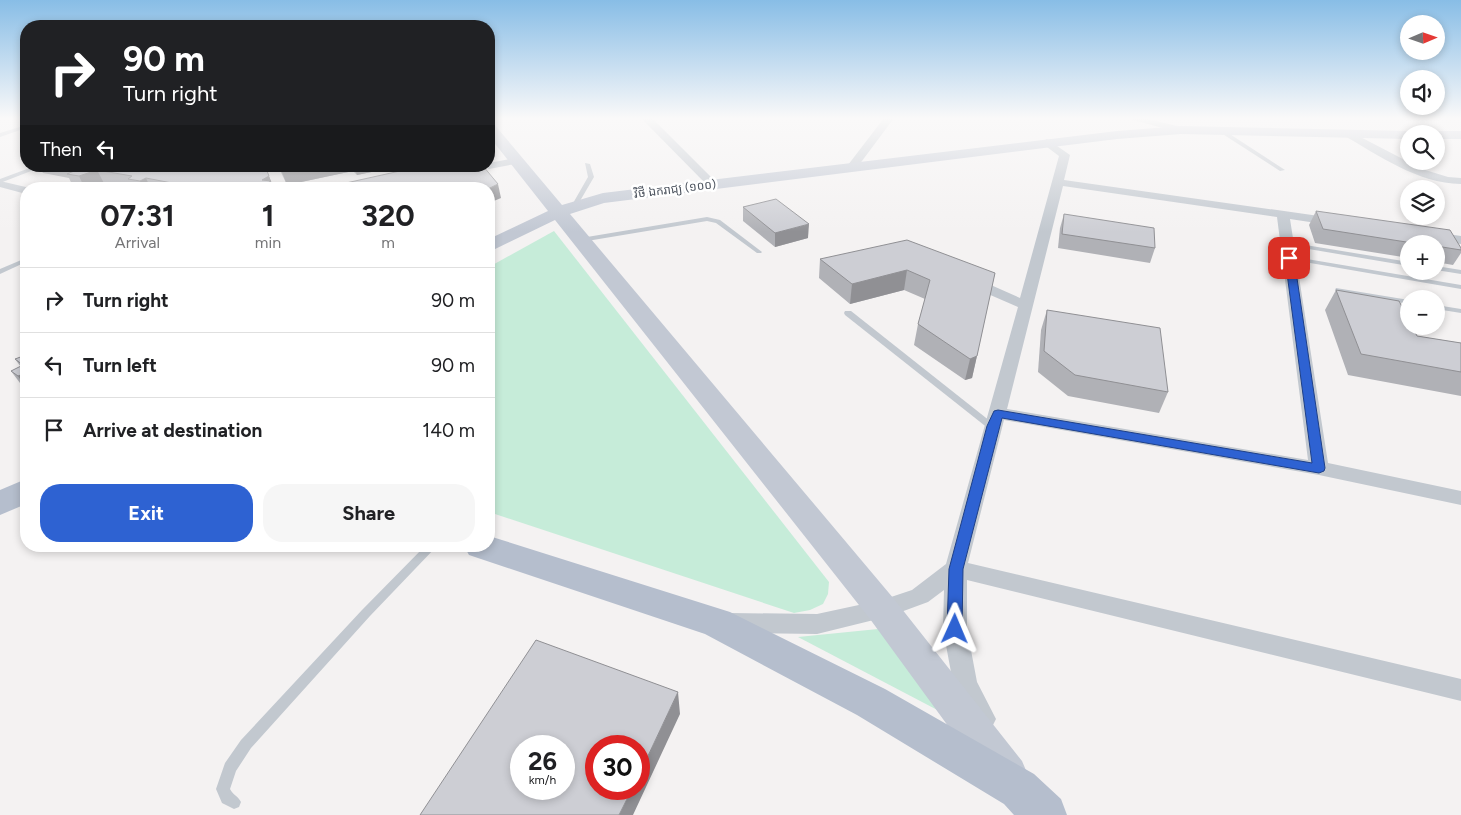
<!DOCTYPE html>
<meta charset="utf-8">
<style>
body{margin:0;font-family:Figtree,"Noto Sans Khmer",sans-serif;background:#f6f6f6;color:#202124;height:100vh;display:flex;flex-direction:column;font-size:19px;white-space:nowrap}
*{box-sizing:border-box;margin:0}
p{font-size:16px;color:#757577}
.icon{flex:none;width:28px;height:28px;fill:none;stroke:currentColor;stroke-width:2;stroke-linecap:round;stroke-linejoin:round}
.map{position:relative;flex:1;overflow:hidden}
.sheet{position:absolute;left:20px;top:182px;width:475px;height:370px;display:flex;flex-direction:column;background:#fff;border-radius:20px;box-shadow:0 2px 8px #0003}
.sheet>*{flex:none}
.banner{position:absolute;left:20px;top:20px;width:475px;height:152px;border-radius:20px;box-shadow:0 2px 8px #0003;background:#202124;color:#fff;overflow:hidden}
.needle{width:32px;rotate:88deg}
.fabs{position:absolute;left:1400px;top:15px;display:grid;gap:10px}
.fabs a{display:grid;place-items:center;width:45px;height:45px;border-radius:50%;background:#fff;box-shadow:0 2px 8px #0003;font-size:25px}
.speed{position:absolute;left:510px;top:735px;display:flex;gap:10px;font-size:25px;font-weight:700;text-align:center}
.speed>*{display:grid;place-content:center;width:65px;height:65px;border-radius:50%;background:#fff;box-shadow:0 2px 8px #0003;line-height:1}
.speed small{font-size:12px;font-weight:400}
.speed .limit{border:8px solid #d22;background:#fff;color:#111}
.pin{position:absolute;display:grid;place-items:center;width:42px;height:42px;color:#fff;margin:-21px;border-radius:10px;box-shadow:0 2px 8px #0006}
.me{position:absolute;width:55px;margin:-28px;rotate:1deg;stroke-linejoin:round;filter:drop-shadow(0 0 4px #0008)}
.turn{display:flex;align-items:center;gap:18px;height:105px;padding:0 20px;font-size:22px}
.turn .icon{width:65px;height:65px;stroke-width:2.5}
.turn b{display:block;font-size:35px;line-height:42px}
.then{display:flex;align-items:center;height:48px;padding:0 20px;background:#0003;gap:10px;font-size:19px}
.eta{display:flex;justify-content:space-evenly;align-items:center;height:85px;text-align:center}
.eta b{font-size:30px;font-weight:700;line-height:35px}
.action{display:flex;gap:10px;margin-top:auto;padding:10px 20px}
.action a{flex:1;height:58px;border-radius:20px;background:#2e62d2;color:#fff;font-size:20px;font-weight:700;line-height:58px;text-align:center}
.action a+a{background:#f6f6f6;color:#202124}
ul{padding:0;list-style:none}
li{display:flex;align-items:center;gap:15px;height:65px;padding:0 20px;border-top:1px solid #e0e0e0}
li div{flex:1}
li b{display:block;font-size:19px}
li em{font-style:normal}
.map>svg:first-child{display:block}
</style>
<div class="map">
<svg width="1461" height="815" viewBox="0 0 1461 815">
<rect width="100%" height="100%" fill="#f4f2f2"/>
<g fill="#c6ecd9">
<polygon points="554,231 829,582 828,594 823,604 810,610 794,613 489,512 489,267"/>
<polygon points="878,629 945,714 798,637"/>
</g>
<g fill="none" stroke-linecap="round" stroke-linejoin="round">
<g fill="#c2c8cf" fill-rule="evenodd">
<polygon points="26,125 26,128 0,137 0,133"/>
<polygon points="1220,128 1222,129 1285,170 1280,171 1218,131 1218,129"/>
<polygon points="585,163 590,164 594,177 577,206 573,206 572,205 588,177"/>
<polygon points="35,166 44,166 0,183 0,179"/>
<polygon points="707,217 720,220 762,252 761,253 757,253 716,223 707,221 581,242 578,240 581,238"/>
<polygon points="1287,242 1409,262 1409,266 1285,245 1284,244"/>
<polygon points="1289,256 1461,285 1461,289 1287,259 1286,258"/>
<polygon points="26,258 26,262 0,274 0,269"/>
<polygon points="1436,266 1461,270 1461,274 1436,270"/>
<polygon points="1336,288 1409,300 1409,304 1339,292 1335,290"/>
<polygon points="1436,305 1461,309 1461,313 1436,309"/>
<polygon points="845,311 851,311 995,425 997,427 995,429 989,429 845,315 844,313"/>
<path d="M425,546H437L370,616L251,748L236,771L230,789C233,795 238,796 241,802L239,807L234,809L222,803L216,789L225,763L241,740L362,610Z"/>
</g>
<g fill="#c2c8cf" fill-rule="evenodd">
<polygon points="641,118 652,118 718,184 716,186 708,186"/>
<polygon points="884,118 894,118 856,169 848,169 846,167 848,165"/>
<polygon points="1126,118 1144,118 1185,128 1186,130 1181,133"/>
<path d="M1347,130L1422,169L1448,177L1461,178V184C1417,183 1380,156 1343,135V131Z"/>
<path d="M1047,139L1070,155L1064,180L1340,219L1342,222L1336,226L1290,219L1328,463L1461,491V505L1319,475L1004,420L968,563L1461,679V701L967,580V629L977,682L996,719L992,727L983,731L974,727L953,683L943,629L944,590L928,602L890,616L817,634L730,633L722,630L718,623L722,616L730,613L817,614L882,600L912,590L946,564L1018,307L965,284L963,281L965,278H975L1020,298L1059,156L1043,144L1042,142ZM1063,186L1277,217L1308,460L1007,409Z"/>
<polygon points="516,158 521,161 520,163 489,169 484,166 489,166 489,163"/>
<polygon points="0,181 30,188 31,189 26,189 26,194 0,187"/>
<polygon points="1433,232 1461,236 1461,244 1428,239 1427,236 1428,233"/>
</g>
<g fill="#c2c8d3" fill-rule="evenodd">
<polygon points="489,123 494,124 562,205 603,193 1117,131 1181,126 1409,131 1415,134 1409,134 1409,139 1181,134 1117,139 604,203 570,214 894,599 1022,761 1028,775 1022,789 1008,794 994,789 870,619 555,220 489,252 489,239 548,211 489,136"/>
<polygon points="1436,131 1461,131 1461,139 1436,139 1436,134 1430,134"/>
</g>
<g fill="#b5becd" fill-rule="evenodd">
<polygon points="26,479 26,504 0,515 0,490"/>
<polygon points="489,536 730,612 885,689 1034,774 1061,799 1067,815 1014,815 1004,804 857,715 705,634 469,555 464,546 489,546"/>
</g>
</g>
<g fill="#b0b1b6">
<polygon points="39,166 265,166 274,189 113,189 106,187 102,189 74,189 69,178 43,173"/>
<polygon points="278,166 380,166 381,170 357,175 353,171 287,185"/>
<polygon points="743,207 808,238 775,247 743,221"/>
<polygon points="1316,211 1461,248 1461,253 1453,265 1436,262 1436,244 1409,244 1409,258 1315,243 1309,225"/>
<polygon points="1064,214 1155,248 1150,263 1058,248 1060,228"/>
<polygon points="820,259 995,273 972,378 965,380 914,345 918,324 925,299 904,290 850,304 819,278"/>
<polygon points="1336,290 1417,336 1461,343 1461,396 1348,375 1325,310"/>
<polygon points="1047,310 1168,392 1159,413 1068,396 1038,372 1041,330"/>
<polygon points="26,355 26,390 23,387 11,371 21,367 15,359"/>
</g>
<g fill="#909094">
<polygon points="305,166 351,166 353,171 287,185 282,172"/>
<polygon points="354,166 380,166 381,170 357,175"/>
<polygon points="97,170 106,187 102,189 85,189 79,176"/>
<polygon points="269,176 274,189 257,189 262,180"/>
<polygon points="146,178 151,189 143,189 140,181"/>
<polygon points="498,184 501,198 489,203 489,189"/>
<polygon points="809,224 808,238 775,247 775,233"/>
<polygon points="907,270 904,290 850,304 852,284"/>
<polygon points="977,356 972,378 965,380 970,359"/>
<polygon points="26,373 26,388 18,376"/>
<polygon points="678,692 680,714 633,815 619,815 632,789 639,789 639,775"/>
</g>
<g fill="#cdced4" stroke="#909094" fill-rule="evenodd">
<polygon points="86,166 265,166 269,176 262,180 271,181 257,189 247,187 243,189 229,189 220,186 215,189 203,189 146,178 140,181 128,179 132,176 97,170 79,176 67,174"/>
<polygon points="279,166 309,166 282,172"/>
<polygon points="449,166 483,166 498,184 488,189 319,189 418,167 441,169"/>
<polygon points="776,199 809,224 775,233 743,207"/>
<polygon points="1316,211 1450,230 1461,248 1461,250 1436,246 1436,244 1419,244 1323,229"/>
<polygon points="1064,214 1154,228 1155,248 1062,234"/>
<polygon points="907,240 995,273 977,356 970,359 918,324 930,280 907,270 852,284 820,259"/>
<polygon points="1336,290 1399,301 1409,320 1409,326 1412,326 1417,336 1461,343 1461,372 1361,354"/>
<polygon points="1047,310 1160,328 1168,392 1075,375 1044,351"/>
<polygon points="26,355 26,373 18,376 11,371 23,365 15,359"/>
<path d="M536,640L678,692L639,775V746H596V789H632L619,815H420ZM521,746H564V789H521Z"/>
</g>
<linearGradient id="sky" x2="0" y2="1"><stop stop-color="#88bde6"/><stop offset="0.51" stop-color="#faf9f9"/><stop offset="1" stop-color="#faf9f9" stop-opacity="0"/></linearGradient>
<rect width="1461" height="232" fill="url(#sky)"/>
<polygon fill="#2e62d2" stroke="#1e4088" points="1289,255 1294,258 1325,468 1324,471 1319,473 1002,418 963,569 962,629 960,633 955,635 949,633 947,629 949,569 987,426 994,411 998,410 1312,463 1285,258"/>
<g text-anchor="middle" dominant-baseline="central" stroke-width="5" stroke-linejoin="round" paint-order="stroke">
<g font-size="12" fill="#4c535e" stroke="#fff">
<text transform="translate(675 189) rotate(-7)">វិថី ឯករាជ្យ (១០០)</text>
</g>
</g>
</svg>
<div class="fabs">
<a><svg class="needle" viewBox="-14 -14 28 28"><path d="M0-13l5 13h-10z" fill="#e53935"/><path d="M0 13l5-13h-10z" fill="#757577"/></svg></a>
<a><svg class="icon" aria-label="sound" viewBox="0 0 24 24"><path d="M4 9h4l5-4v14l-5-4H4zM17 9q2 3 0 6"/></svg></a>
<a><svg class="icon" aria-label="search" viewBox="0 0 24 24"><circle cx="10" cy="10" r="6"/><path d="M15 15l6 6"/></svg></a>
<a><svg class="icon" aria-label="layers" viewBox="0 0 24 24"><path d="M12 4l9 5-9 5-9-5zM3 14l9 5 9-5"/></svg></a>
<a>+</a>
<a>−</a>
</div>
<div class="speed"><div>26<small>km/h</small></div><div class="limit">30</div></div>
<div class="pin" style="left:1289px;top:258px;background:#d93025"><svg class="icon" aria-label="arrive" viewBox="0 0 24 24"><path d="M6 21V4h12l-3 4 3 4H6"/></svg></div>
<svg class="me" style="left:955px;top:629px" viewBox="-20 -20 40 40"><path d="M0-17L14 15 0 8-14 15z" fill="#2e62d2" stroke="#fff" stroke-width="4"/></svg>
<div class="banner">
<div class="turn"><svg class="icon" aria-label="right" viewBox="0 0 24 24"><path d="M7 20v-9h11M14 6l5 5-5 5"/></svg><div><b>90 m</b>Turn right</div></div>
<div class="then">Then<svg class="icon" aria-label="left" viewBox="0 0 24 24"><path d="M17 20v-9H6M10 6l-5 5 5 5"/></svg></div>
</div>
<section class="sheet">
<div class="eta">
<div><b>07:31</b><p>Arrival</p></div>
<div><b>1</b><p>min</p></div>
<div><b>320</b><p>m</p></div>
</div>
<ul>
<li><svg class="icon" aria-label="right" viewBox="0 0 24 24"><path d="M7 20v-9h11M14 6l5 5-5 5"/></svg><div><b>Turn right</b></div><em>90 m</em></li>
<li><svg class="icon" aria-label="left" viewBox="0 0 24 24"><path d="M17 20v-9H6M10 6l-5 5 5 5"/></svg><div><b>Turn left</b></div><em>90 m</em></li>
<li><svg class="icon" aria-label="arrive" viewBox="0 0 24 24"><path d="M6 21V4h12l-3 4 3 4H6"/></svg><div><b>Arrive at destination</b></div><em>140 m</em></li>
</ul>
<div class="action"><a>Exit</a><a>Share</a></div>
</section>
</div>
